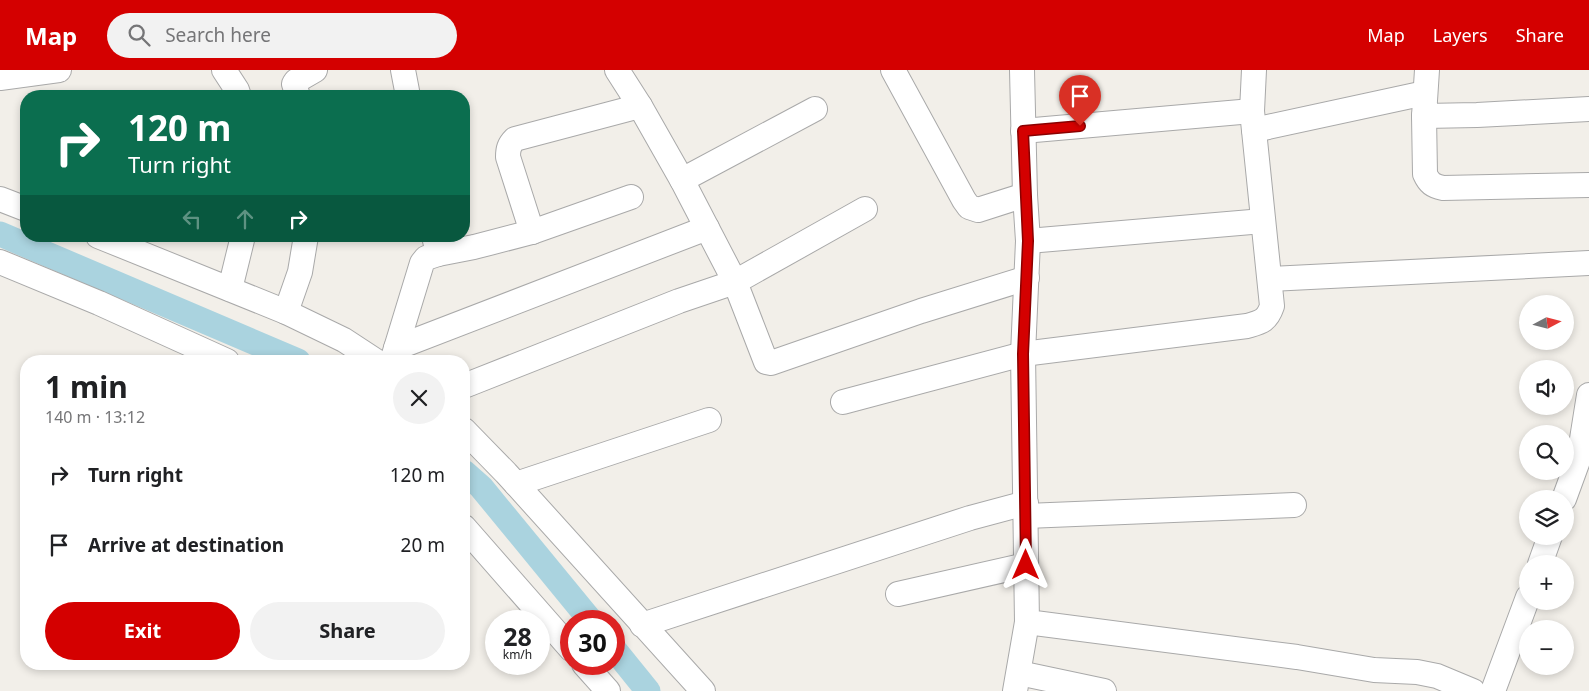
<!DOCTYPE html>
<meta charset="utf-8">
<style>
body{margin:0;font-family:"Noto Sans",sans-serif;background:#f2f2f2;color:#202124;height:100vh;display:flex;flex-direction:column;font-size:19px;white-space:nowrap}
*{box-sizing:border-box;margin:0}
p{font-size:16px;color:#757577}
.icon{flex:none;width:28px;height:28px;fill:none;stroke:currentColor;stroke-width:2;stroke-linecap:round;stroke-linejoin:round}
.map{position:relative;flex:1;overflow:hidden}
.details{position:absolute;left:20px;top:285px;width:450px;height:315px;display:flex;flex-direction:column;background:#fff;border-radius:20px;box-shadow:0 2px 8px #0003}
.details>*{flex:none}
.top-card{position:absolute;left:20px;top:20px;width:450px;height:152px;border-radius:20px;box-shadow:0 2px 8px #0003;background:#0b6e4f;color:#fff;overflow:hidden}
.needle{width:32px;rotate:83deg}
.buttons{position:absolute;left:1519px;top:225px;display:grid;gap:10px}
.buttons a{display:grid;place-items:center;width:55px;height:55px;border-radius:50%;background:#fff;box-shadow:0 2px 8px #0003;font-size:25px}
.speed{position:absolute;left:485px;top:540px;display:flex;gap:10px;font-size:25px;font-weight:700;text-align:center}
.speed>*{display:grid;place-content:center;width:65px;height:65px;border-radius:50%;background:#fff;box-shadow:0 2px 8px #0003;line-height:1}
.speed small{font-size:12px;font-weight:400}
.speed .limit{border:8px solid #d22;background:#fff;color:#111}
.pin{position:absolute;display:grid;place-items:center;width:42px;height:42px;color:#fff;margin:-51px -21px;border-radius:50% 50% 50% 0;rotate:-45deg;box-shadow:0 0 5px #0007}
.pin .icon{rotate:45deg}
.me{position:absolute;width:55px;margin:-28px;rotate:0deg;stroke-linejoin:round;filter:drop-shadow(0 0 4px #0008)}
.turn{display:flex;align-items:center;gap:18px;height:105px;padding:0 25px;font-size:22px}
.turn .icon{width:65px;height:65px;stroke-width:2.5}
.turn b{display:block;font-size:35px;line-height:42px}
.lanes{display:flex;align-items:center;height:48px;padding:0 25px;background:#0003;justify-content:center;gap:25px;direction:ltr}
.lanes .off{opacity:.35}
.round{display:grid;place-items:center;flex:none;width:52px;height:52px;border-radius:26px;background:#f2f2f2}
.overview{display:flex;align-items:center;justify-content:space-between;height:85px;padding:0 25px}
h1{font-size:30px;font-weight:700;line-height:38px}
.primary-button{display:flex;gap:10px;margin-top:auto;padding:10px 25px}
.primary-button a{flex:1;height:58px;border-radius:30px;background:#d40000;color:#fff;font-size:20px;font-weight:700;line-height:58px;text-align:center}
.primary-button a+a{background:#f2f2f2;color:#202124}
ul{padding:0;list-style:none}
li{display:flex;align-items:center;gap:15px;height:70px;padding:0 25px}
li div{flex:1}
li b{display:block;font-size:19px}
li em{font-style:normal}
header{display:flex;align-items:center;gap:30px;box-sizing:border-box;height:70px;padding:0 25px;background:#d40000;color:#fff}
header strong{font-size:24px}
nav{display:flex;gap:28px;margin-inline-start:auto;font-size:18px}
.search{width:350px;height:45px;background:#f2f2f2;display:flex;align-items:center;gap:12px;box-sizing:border-box;padding:0 18px;border-radius:28px;color:#757577;font-size:19px}
.map>svg:first-child{display:block}
</style>
<header>
<strong>Map</strong>
<div class="search"><svg class="icon" aria-label="search" viewBox="0 0 24 24"><circle cx="10" cy="10" r="6"/><path d="M15 15l6 6"/></svg>Search here</div>
<nav><a>Map</a><a>Layers</a><a>Share</a></nav>
</header>
<div class="map">
<svg width="1589" height="621" viewBox="0 0 1589 621">
<rect width="100%" height="100%" fill="#f2efe9"/>
<g fill="none" stroke-linecap="round" stroke-linejoin="round">
<g stroke="#aad3df" stroke-width="25">
<polyline points="0,164 298,291"/>
<polyline points="464,402 481,417 591,551"/>
<polyline points="614,579 648,621"/>
</g>
<defs>
<g id="minor">
<polyline points="224,0 237,20 239,26"/>
<polyline points="403,0 408,26"/>
<polyline points="617,0 640,36 682,110 735,212 766,292 771,293 921,241 1027,208"/>
<polyline points="893,0 964,130 969,137 978,140 1025,125"/>
<polyline points="1022,0 1025,125 1028,171 1023,284 1027,552 1297,587 1374,600 1417,602 1437,606 1473,621"/>
<polyline points="1427,0 1424,46 1477,45 1589,39"/>
<polyline points="0,8 59,0"/>
<polyline points="298,26 294,14 296,11 315,0"/>
<path d="M1424,46L1425,104C1429,113 1433,116 1443,118L1589,115"/>
<polyline points="1254,60 1425,23"/>
<polyline points="1023,61 1252,41"/>
<polyline points="682,110 815,39"/>
<polyline points="0,129 26,139"/>
<path d="M532,162L508,87C508,79 509,75 515,69L640,36"/>
<polyline points="98,166 286,242 344,270 376,291"/>
<polyline points="434,166 438,184 474,177 532,162 631,127"/>
<polyline points="1028,171 1263,151"/>
<polyline points="0,192 99,233 227,291"/>
<polyline points="1270,209 1589,193"/>
<polyline points="230,219 243,166"/>
<polyline points="286,242 300,202 306,166"/>
<polyline points="396,278 707,158"/>
<polyline points="393,288 422,193 426,188 438,184"/>
<polyline points="464,316 679,231 735,212 865,139"/>
<path d="M843,332L1023,284L1247,256C1261,252 1267,251 1272,236L1252,41L1254,0"/>
<polyline points="464,360 506,403 703,621"/>
<polyline points="516,414 709,350"/>
<polyline points="1564,429 1579,388 1589,325"/>
<polyline points="1026,446 1294,435"/>
<polyline points="464,457 571,579"/>
<polyline points="1540,494 1550,466"/>
<polyline points="898,524 1026,495"/>
<polyline points="642,555 970,448 1026,433"/>
<polyline points="584,594 608,621"/>
<polyline points="1019,603 1104,621"/>
<polyline points="1015,621 1027,552"/>
<polyline points="1493,621 1528,527"/>
</g>
</defs>
<use href="#minor" stroke="#a9a9a9" stroke-width="26"/>
<use href="#minor" stroke="#fff" stroke-width="24"/>
</g>
<g fill="none" stroke-linecap="round" stroke-linejoin="round">
<defs>
<polyline id="route" points="1026,495 1023,284 1028,171 1023,61 1080,56"/>
</defs>
<use href="#route" stroke="#8a0000" stroke-width="12"/>
<use href="#route" stroke="#d40000" stroke-width="9"/>
</g>
</svg>
<div class="buttons">
<a><svg class="needle" viewBox="-14 -14 28 28"><path d="M0-13l5 13h-10z" fill="#e53935"/><path d="M0 13l5-13h-10z" fill="#757577"/></svg></a>
<a><svg class="icon" aria-label="sound" viewBox="0 0 24 24"><path d="M4 9h4l5-4v14l-5-4H4zM17 9q2 3 0 6"/></svg></a>
<a><svg class="icon" aria-label="search" viewBox="0 0 24 24"><circle cx="10" cy="10" r="6"/><path d="M15 15l6 6"/></svg></a>
<a><svg class="icon" aria-label="layers" viewBox="0 0 24 24"><path d="M12 4l9 5-9 5-9-5zM3 14l9 5 9-5"/></svg></a>
<a>+</a>
<a>−</a>
</div>
<div class="speed"><div>28<small>km/h</small></div><div class="limit">30</div></div>
<div class="pin" style="left:1080px;top:56px;background:#d93025"><svg class="icon" aria-label="arrive" viewBox="0 0 24 24"><path d="M6 21V4h12l-3 4 3 4H6"/></svg></div>
<svg class="me" style="left:1026px;top:495px" viewBox="-20 -20 40 40"><path d="M0-17L14 15 0 8-14 15z" fill="#d40000" stroke="#fff" stroke-width="4"/></svg>
<div class="top-card">
<div class="turn"><svg class="icon" aria-label="right" viewBox="0 0 24 24"><path d="M7 20v-9h11M14 6l5 5-5 5"/></svg><div><b>120 m</b>Turn right</div></div>
<div class="lanes"><svg class="icon off" aria-label="left" viewBox="0 0 24 24"><path d="M17 20v-9H6M10 6l-5 5 5 5"/></svg><svg class="icon off" aria-label="ahead" viewBox="0 0 24 24"><path d="M12 20V5M6 11l6-6 6 6"/></svg><svg class="icon" aria-label="right" viewBox="0 0 24 24"><path d="M7 20v-9h11M14 6l5 5-5 5"/></svg></div>
</div>
<section class="details">
<div class="overview"><div><h1>1 min</h1><p>140 m · 13:12</p></div><a class="round"><svg class="icon" aria-label="close" viewBox="0 0 24 24"><path d="M6 6l12 12M18 6L6 18"/></svg></a></div>
<ul>
<li><svg class="icon" aria-label="right" viewBox="0 0 24 24"><path d="M7 20v-9h11M14 6l5 5-5 5"/></svg><div><b>Turn right</b></div><em>120 m</em></li>
<li><svg class="icon" aria-label="arrive" viewBox="0 0 24 24"><path d="M6 21V4h12l-3 4 3 4H6"/></svg><div><b>Arrive at destination</b></div><em>20 m</em></li>
</ul>
<div class="primary-button"><a>Exit</a><a>Share</a></div>
</section>
</div>
